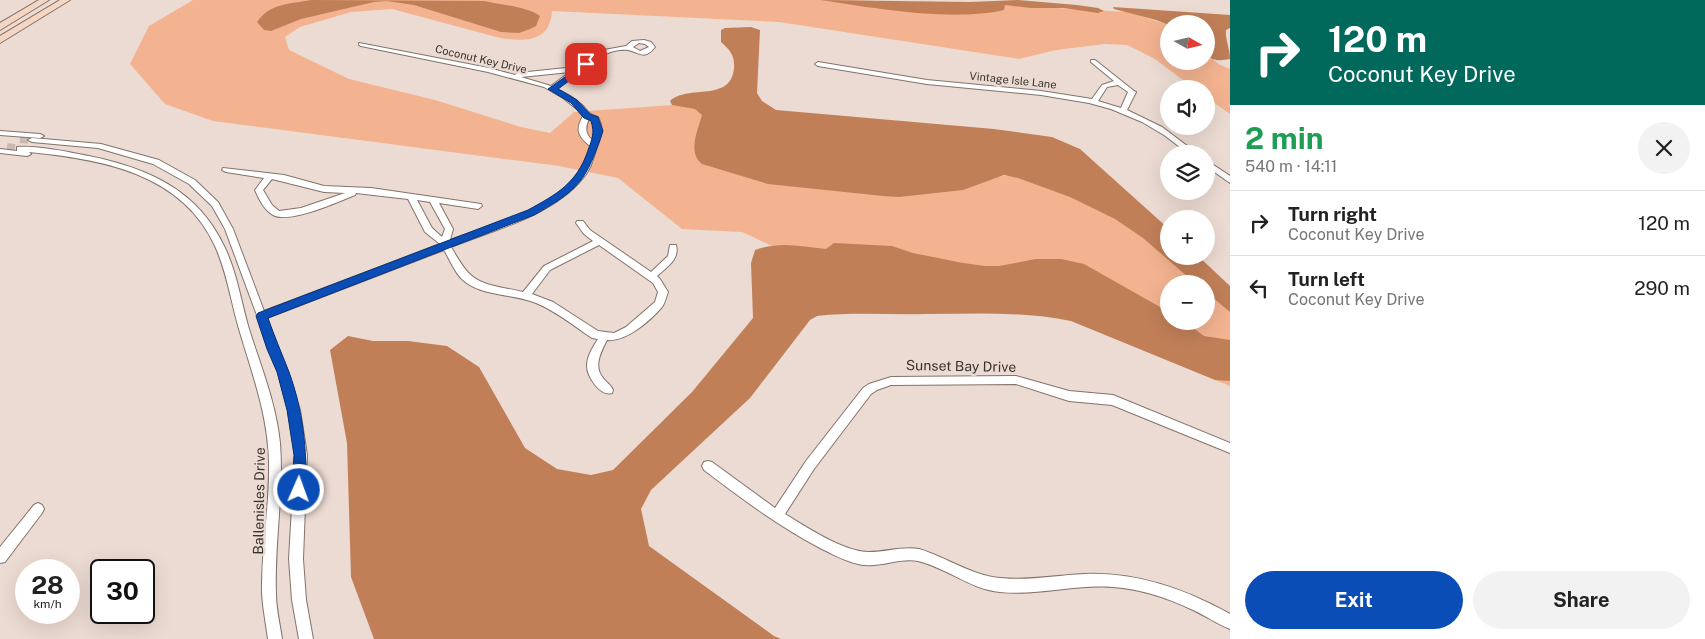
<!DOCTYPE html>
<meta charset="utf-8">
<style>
body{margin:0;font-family:"Public Sans",sans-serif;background:#f2f2f2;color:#222;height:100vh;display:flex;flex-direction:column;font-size:19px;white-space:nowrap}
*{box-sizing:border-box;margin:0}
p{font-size:16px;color:#767676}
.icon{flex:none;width:28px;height:28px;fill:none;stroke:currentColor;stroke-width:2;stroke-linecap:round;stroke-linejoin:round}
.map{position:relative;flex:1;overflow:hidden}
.details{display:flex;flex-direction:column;background:#fff;width:475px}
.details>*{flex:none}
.top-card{background:#00695c;color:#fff;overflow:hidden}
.needle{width:32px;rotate:98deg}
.tools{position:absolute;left:1160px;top:15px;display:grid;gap:10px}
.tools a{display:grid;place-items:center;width:55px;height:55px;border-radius:50%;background:#fff;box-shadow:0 5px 20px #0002;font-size:25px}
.speed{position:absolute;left:15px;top:559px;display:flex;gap:10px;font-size:25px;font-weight:700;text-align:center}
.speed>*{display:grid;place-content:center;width:65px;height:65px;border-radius:50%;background:#fff;box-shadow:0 5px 20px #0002;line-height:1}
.speed small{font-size:12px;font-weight:400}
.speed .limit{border:2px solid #111;border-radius:8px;background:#fff;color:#111}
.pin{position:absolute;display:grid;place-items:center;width:42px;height:42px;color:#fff;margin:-21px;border-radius:10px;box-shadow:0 2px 8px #0006}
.me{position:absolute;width:55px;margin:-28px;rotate:2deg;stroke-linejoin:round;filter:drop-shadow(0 0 4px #0008)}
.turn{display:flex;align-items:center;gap:18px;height:105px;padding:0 15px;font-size:22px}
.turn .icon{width:65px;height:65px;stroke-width:2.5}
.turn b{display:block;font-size:35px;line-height:42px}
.round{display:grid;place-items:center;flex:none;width:52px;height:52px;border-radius:26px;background:#f2f2f2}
.head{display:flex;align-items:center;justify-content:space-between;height:85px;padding:0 15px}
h1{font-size:30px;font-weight:700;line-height:38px;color:#1e9e55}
.primary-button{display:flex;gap:10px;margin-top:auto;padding:10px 15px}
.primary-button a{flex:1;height:58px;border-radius:30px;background:#0a4db7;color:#fff;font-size:20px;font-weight:700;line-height:58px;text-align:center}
.primary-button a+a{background:#f2f2f2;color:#222}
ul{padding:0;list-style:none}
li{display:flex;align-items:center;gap:15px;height:65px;padding:0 15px;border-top:1px solid #e0e0e0}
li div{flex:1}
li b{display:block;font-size:19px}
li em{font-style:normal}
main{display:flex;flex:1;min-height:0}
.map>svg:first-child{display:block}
</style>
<main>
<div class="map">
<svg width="1230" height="639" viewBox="0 0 1230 639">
<rect width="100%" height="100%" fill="#ecdbd2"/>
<path fill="#f3b390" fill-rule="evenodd" d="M193,0H838L1005,5L1128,12L1169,25V61H1206V54L1220,65L1230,69V114L1206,97V89H1195L1155,59L1127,45L1105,44L1056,50L1019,59L779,22L552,11C550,42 525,42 500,38L392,9L351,12L300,27L285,37L289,50L349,79L435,100L521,127L550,133L574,112L672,105L703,107L890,188L1023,174L1100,204L1169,256L1230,288V386L1215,380L1023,271L789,254L742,232L682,229L618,178L559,166L213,121L165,104L130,64L149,26ZM1169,284H1206V321H1169Z"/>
<g fill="#c17f58">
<path d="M311,0L484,1C501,5 525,6 540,16L536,26L530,29L519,33L501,32L414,5L387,1L374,2L301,19L271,31L264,30L257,22C270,3 290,4 311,0Z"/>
<path d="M820,0L970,2L1018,0L1077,5L1098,8L1104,11L1098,13L1064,8H1031L1005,5L1004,10C951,22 874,8 820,0Z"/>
<path d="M1113,7L1230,15V28L1226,30C1225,40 1230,48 1230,59C1221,61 1213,61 1206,55V24L1169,25L1156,20L1114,9Z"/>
<path d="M751,27L760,30L757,93L762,101L776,110L994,129L1052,137L1080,149L1169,229V256H1198L1230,286V312L1206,292V284H1196L1143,238L1115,219L1070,197L1018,178L1004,175L963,190L899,197L883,196L768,184L702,164C687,152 698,130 702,115L695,109L672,105L670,101C688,84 731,103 734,68C735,56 730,50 721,42V30L725,28Z"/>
<path d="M834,243L892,246L913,253L963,263L985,266H999L1036,259H1061L1084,264L1169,312V321H1184L1204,336L1230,340V381L1215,380L1071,321C1023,311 973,314 925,314C890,315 853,312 817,316L810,320L750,398L651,490L641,509L649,546L774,636L781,639H374L351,577L347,443L330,350L348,336L373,341H408L447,346L479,367L525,448L557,469L591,475L613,470L692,392L753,318L751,263L755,250C779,241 801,246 826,249Z"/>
</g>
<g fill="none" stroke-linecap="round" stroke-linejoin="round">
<g stroke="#c8b9b1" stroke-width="8" stroke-dasharray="8 4.5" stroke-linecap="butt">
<polyline points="20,139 32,140"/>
<polyline points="7,147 20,149"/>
</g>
<defs>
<g id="street">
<path d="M644,40L651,42L655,47C644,61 639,52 628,50C623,49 612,51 608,53C594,57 569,79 557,89C566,93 574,98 582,105C588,111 588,114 598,117C605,131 601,136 596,150C593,160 590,170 583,178C554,215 494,230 451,247C456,255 460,263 466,270C479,287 504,287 523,292L544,266L593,241L584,234L576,223L577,221H583L590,230L651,272L668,256L670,245H676C680,259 667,267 657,276L660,279L668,292C666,297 665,303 662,307C650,321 626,342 607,340C601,352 593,366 603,378C606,382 611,385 613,390L612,393C600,397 587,376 587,366C587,356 593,347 598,339L592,338C574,326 556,311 536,303C512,293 478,297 460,277C453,269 449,258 444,250L267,318L288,372L300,410L307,455L303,559L306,600L313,639H299L292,600L289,559L295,455L288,410L278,372L225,229L212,206L189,184L153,164L98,148L32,142L28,140L32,138L101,144L159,160L195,180L218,202L233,229L264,311L440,244L425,232L408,199L356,193L355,195C337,202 290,224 273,215C264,210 259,199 255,190L264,178L226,172L222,170L223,168L284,175L324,186L371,188L481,204L482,206L478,209L439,203L453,229L450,240C493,224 548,212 577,175C584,167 586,156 590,146C578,136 575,130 583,116L578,110L563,98L544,87L488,72L361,46L359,45V43L489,68L515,75L518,73L576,67L604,50L626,46L632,41ZM639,43L645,44L649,47L640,51L633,47ZM570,72L551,86L521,77ZM589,119L592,120L595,131L592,140C585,134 585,127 589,119ZM272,179L324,192L345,193L301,208L279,211L272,205L263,190ZM417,200L430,202L445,229L442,237L432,228ZM599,245L653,283L658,292L655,302L626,327L614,333L598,331L553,302L532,294L550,270Z"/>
<path d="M1091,60H1095L1134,91L1136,92L1127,110L1162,127L1198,154H1189L1164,135L1142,122L1111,109L1089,103L1041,95L927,84L818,66L815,64L818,62L927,80L1041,91L1092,99L1102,85L1114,81L1091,62ZM1118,85L1128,92L1121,108L1098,101L1107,87Z"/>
<polygon points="0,131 40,134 44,136 40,138 0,135"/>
<path d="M17,147C35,145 70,152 89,156C147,168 197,189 224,246C237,272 241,302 249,329C261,367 276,403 280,443C284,493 274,543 276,594C276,609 280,624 282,639H268C266,624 263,609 262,594C261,550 270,506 269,462C268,415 252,373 239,329C231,302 227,272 215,246C182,173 101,159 29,152L31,154L27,156L0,153V149L17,151Z"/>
<polygon points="1206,160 1230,176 1230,183 1206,166"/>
<path d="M1016,376L1069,391L1113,395L1230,443V453L1112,405L1069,401L1016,384L891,385L877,390L871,394L814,469L785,514C806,527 844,552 869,552C886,552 902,546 919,549C946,557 972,576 1001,578C1029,581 1057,575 1085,574C1137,572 1185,589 1230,614V629C1217,624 1206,616 1193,610C1168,598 1141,589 1113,587C1075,584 1037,596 1000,592C970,589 947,568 918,561C899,557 878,569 858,564C845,561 832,554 820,548C778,526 741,498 704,470L702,466L704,462L708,461L712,462L775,508L806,461L863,388L869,384L891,377Z"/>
<polygon points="38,503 42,505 44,509 42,513 5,562 0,563 0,547 34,505"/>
</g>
<g id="secondary">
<polygon points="39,0 49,0 0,30 0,23"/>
<polygon points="60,0 70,0 0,43 0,36"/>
</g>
</defs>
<use href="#street" stroke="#82736b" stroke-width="2"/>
<use href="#secondary" stroke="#82736b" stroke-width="2"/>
<use href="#street" fill="#fff" fill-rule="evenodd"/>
<use href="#secondary" fill="#f4d6c2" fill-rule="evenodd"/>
</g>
<path fill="#0a4db7" stroke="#063277" d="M586,62L590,64L589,66L558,89L577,100L590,114L598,117L603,131C586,181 580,189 534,215L268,318C274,336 282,354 289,372C303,410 307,450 306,490L304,494L299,496L294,494L292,490L294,455L287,410L277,372L267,349L256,316L258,313L528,210C557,194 576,184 588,151C592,138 595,134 591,121L584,118L571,103L548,89Z"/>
<g text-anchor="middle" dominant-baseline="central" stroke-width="5" stroke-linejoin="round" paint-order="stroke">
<g font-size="11" fill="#39332f" stroke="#ecdbd2">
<text transform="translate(481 59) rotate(13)">Coconut Key Drive</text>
<text transform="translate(1013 80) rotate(6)">Vintage Isle Lane</text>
</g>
<g font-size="14" fill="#39332f" stroke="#ecdbd2">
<text transform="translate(961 366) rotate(1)">Sunset Bay Drive</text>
<text transform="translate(259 501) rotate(-89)">Ballenisles Drive</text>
</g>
</g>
</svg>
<div class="tools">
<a><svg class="needle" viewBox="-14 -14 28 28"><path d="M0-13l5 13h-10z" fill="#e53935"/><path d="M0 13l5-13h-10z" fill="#767676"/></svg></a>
<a><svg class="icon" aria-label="sound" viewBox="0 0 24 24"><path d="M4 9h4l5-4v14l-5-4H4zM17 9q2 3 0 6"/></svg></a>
<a><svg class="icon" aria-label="layers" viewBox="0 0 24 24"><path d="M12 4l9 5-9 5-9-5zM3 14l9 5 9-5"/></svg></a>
<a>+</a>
<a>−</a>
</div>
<div class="speed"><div>28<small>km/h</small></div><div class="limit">30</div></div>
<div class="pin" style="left:586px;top:64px;background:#d93025"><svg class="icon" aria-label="arrive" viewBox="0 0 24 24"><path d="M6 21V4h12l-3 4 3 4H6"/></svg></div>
<svg class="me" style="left:299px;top:490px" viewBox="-20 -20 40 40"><circle r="17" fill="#0a4db7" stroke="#fff" stroke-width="3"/><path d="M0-11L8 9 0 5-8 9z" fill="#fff"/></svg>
</div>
<section class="details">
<div class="top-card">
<div class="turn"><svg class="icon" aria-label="right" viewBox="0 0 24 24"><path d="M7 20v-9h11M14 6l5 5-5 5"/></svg><div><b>120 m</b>Coconut Key Drive</div></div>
</div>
<div class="head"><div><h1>2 min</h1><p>540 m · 14:11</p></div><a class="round"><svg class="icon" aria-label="close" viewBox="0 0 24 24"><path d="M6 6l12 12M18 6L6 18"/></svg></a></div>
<ul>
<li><svg class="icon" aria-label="right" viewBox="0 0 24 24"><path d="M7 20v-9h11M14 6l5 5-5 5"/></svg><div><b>Turn right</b><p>Coconut Key Drive</p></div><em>120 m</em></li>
<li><svg class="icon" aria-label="left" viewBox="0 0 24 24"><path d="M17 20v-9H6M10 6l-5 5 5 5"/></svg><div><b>Turn left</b><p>Coconut Key Drive</p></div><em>290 m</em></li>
</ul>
<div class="primary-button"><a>Exit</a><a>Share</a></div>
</section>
</main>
